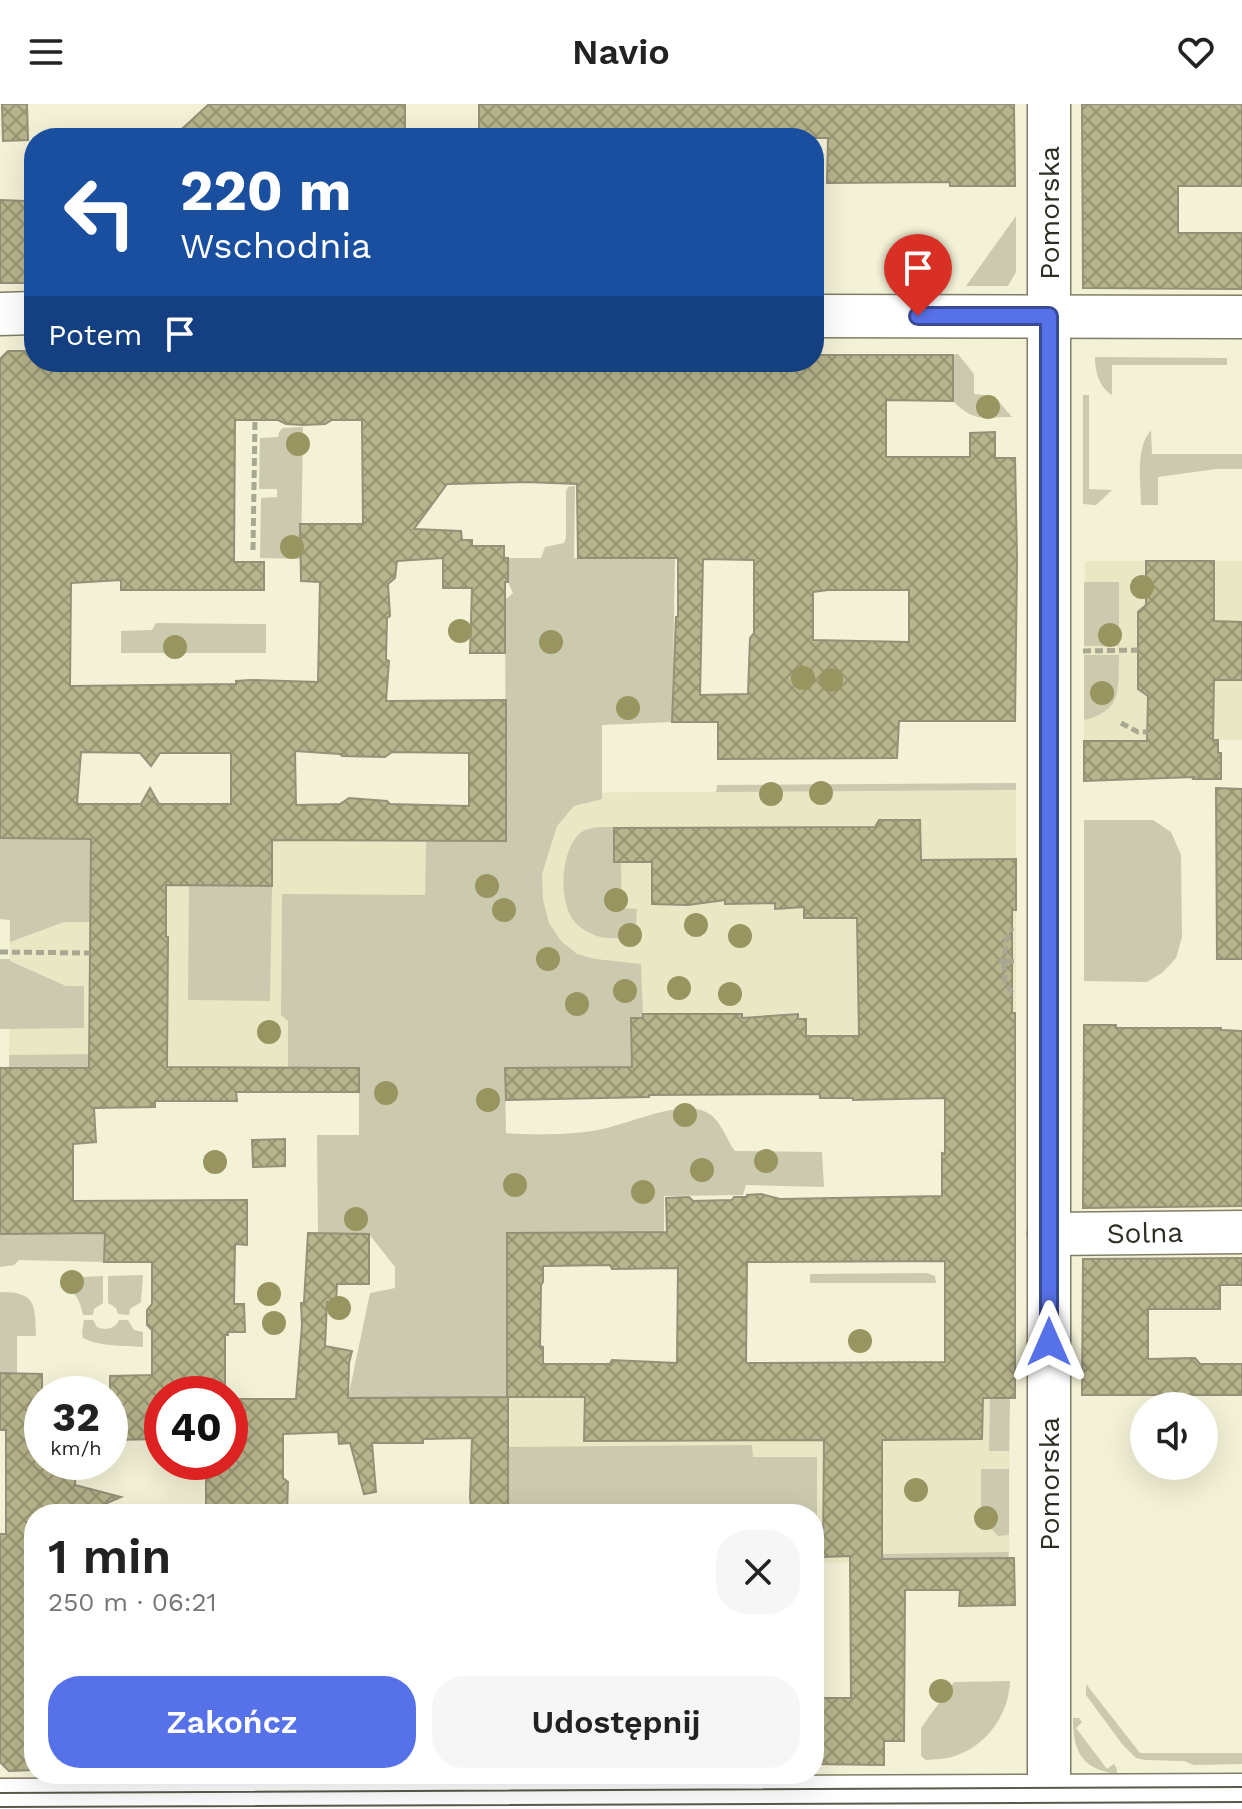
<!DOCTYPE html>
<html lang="pl">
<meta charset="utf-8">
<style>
body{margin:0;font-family:"Work Sans",sans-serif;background:#f6f6f6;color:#222;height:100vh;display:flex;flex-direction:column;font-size:30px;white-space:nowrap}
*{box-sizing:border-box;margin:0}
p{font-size:26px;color:#767676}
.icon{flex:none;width:44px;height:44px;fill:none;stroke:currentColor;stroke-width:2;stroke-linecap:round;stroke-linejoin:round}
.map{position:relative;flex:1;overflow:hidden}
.drawer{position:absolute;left:24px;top:1400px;width:800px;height:280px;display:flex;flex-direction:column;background:#fff;border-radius:32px;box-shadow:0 8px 32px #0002}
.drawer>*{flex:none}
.hud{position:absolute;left:24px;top:24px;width:800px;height:244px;border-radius:32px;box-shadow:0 8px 32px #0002;background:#1a4fa0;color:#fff;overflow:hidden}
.tools{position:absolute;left:1130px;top:1288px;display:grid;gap:16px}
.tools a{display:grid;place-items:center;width:88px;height:88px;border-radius:50%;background:#fff;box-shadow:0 8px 32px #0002;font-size:40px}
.speed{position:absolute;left:24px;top:1272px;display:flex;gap:16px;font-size:40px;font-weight:700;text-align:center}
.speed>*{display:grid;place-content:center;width:104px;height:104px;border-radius:50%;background:#fff;box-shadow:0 8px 32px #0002;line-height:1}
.speed small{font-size:20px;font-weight:400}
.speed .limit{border:12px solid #d22;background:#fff;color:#111}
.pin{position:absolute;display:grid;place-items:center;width:68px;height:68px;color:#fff;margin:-82px -34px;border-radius:50% 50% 50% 0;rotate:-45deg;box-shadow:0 0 8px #0007}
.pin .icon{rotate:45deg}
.me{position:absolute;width:88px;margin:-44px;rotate:0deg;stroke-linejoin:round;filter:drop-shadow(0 0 6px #0008)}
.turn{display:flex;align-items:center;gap:28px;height:168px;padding:0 24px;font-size:36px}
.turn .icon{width:104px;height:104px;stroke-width:2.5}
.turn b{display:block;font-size:56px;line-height:68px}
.then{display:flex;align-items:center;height:76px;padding:0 24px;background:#0003;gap:16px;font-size:30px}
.round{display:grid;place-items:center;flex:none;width:84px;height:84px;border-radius:32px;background:#f6f6f6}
.overview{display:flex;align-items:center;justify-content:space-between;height:136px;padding:0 24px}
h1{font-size:48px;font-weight:600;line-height:60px}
.button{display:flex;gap:16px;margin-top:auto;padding:16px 24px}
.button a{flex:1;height:92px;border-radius:32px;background:#5772e8;color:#fff;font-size:32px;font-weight:600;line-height:92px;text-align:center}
.button a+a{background:#f6f6f6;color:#222}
header{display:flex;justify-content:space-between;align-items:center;height:104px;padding:0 24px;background:#fff;font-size:36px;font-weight:600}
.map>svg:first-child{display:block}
</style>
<header><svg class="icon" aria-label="menu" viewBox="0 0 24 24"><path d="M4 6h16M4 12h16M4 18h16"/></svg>Navio<svg class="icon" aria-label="heart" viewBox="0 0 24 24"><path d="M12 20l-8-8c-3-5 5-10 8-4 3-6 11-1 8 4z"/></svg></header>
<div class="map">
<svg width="1242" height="1705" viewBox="0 0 1242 1705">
<defs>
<pattern id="building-cross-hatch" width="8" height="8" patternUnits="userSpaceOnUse" patternTransform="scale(2)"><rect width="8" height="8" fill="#b8b58c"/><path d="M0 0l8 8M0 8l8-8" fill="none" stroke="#969472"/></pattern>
</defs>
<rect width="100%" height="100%" fill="#f3f1d6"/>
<g fill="#eae7c4">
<polygon points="1085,457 1242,457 1242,636 1084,637"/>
<polygon points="1016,686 1016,960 505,964 9,964 10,734 506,737 506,689"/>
<polygon points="922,1291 922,1294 1010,1294 1009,1454 883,1455 883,1458 814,1459 814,1410 508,1410 507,1293"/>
</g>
<g fill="#cbc9ae">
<polygon points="1016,112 1016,168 1008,182 966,182"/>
<path d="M958,250L974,270V290L994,292L1012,313C983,313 975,319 953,297V251Z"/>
<path d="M1095,253L1227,254V261H1112V291C1099,283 1095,268 1095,253Z"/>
<polygon points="1083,291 1089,291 1089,385 1112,386 1096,401 1083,400"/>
<polygon points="303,323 301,455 260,454 261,394 277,393 277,385 259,385 260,334 278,333 279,328 283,324"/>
<path d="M1151,326L1152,350H1242V365H1216L1158,373V401H1141C1141,377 1135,345 1151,326Z"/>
<path d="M575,382L574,454H675L672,618L602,621V695L574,702L557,722L542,770L543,796L549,819L561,837L577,850L595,855L641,860L643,914L631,915L632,945L651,963L505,964L506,1029C530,1031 568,1031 592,1027C625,1023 676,995 706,1008C720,1014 726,1035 735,1047L822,1048L824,1083L746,1081L743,1091L664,1092V1128L508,1129L507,1293L348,1294L370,1189L395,1184V1163L369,1130L318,1129L317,1031H359V965L288,964V917L281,911L282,790L425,791L426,737H506L505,496L513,489L508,478V454H541L545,443L564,439L566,434V387L568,383Z"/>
<rect x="1084" y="478" width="35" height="64"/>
<polygon points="156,519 266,520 266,549 121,549 121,527 152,526"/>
<path d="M1084,551H1119C1118,585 1123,607 1084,616Z"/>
<polygon points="1016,679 1016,686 716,688 717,681"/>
<polygon points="1084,716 1153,716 1171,728 1181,751 1182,833 1176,854 1162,869 1147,878 1084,877"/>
<path d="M613,723V759H621L622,804L637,805L635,835C621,834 604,836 592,830C587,828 579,823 576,819C558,801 560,750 578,731C587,722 601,723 613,723Z"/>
<polygon points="0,734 106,735 106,776 90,777 90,818 64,818 10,838 10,816 0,815"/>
<polygon points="189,781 272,782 270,897 188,896"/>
<polygon points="0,855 10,855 10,857 66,882 84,882 84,924 0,925"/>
<polygon points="106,950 106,964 9,964 9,951"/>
<polygon points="105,1129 104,1158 19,1156 14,1161 0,1163 0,1130"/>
<polygon points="927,1169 935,1172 936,1179 810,1179 810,1170"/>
<polygon points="143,1171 141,1198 130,1205 129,1211 118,1210 116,1204 108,1199 108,1172"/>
<path d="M103,1172V1199L94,1205L93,1211H83C80,1196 76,1189 63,1182L64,1174Z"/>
<path d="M0,1188C36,1188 35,1200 36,1232H17V1269H0Z"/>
<path d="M84,1216H93L97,1223C106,1227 115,1225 119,1216H128L134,1226L143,1228V1243C123,1241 101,1243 83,1234L82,1229Z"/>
<polygon points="990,1294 1010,1294 1009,1347 989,1347"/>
<polygon points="752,1341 753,1353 817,1353 817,1433 814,1433 814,1410 508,1410 508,1343"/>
<polygon points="981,1365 1009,1365 1009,1431 998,1432 981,1414"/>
<polygon points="1009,1448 1008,1454 883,1455 882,1450"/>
<path d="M1010,1577C1009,1611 986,1643 952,1653C944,1655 935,1655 926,1656L921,1652V1624L954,1578Z"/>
<polygon points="1086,1580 1140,1649 1242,1649 1242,1660 1194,1661 1184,1657 1145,1656 1136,1654 1122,1640 1086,1591"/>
<path d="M1073,1614H1079L1082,1618L1076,1624L1107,1665L1114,1660L1117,1665V1670C1081,1665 1073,1647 1073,1614Z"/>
</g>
<g fill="url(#building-cross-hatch)" stroke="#939178" stroke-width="2" fill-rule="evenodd">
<polygon points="2,0 27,0 28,36 3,37"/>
<polygon points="209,0 405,0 405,34 172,34"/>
<polygon points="479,0 1014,0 1015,82 950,82 950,78 827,79 828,34 479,34"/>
<polygon points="1082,0 1242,0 1242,82 1178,82 1178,129 1242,129 1242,185 1083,184"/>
<polygon points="0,96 26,97 26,111 34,111 34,179 0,179"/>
<path d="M8,247H34V258H814V251H953V297L886,296V353H970V329L995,328V354H1015L1017,454L1015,617H899L897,654L718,655V618H672L676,513H678V454H578L577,380L527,378L447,380L414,425L461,427L462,436H472V442H504V454H508V478H505V549H470L472,484H443V454L397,457L395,474L388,480L390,512L387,514L386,555L389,557L386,597L506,596V737L272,736V782L166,781V833H168L167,963L359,964V988H236L237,997H155V1003L94,1004L96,1038L73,1040V1097L247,1096V1141L235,1140L234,1200H244L245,1228H228V1231H225V1290H162V1335L110,1336V1272L152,1271V1226L147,1221V1206L152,1200V1158H104L105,1129L0,1130V964H89L91,735L0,734V255ZM235,316H278L286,320L303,321L325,320L332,316H362L363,420H300L301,477L320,478L318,578L251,576L236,577V580L70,582L71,479L121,476V486H264V458H234ZM703,455L754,456V529L750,534L748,590L700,591ZM828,486H909V538L813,536V488ZM295,647L340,650L342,652L385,653L392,648L469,649V702L390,700L387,697L349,694L340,700L296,701ZM81,648L140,649L151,662L160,649H231V700H159L150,684L141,700H77Z"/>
<polygon points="1146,457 1214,457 1214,517 1242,518 1242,576 1214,576 1213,636 1218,636 1218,649 1221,649 1221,675 1193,675 1194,673 1084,677 1084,637 1147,637 1148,592 1138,585 1138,508 1146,501"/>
<polygon points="1216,684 1242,685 1242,855 1217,855"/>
<path d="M879,716H920L921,756L1016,755V806H1012V909H1015V1294H983L982,1335L882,1336V1455L1014,1454L1015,1501L959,1502L960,1486H905L904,1637H884V1661L814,1660V1594H851L850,1452L823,1453L824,1336L584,1337L585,1293H508V1410H472L470,1394L472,1334L423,1335V1339H372L376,1388L364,1390L350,1339L339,1340L338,1328L283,1330V1374L288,1378L287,1410H206V1358H230V1295H296L302,1221L301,1199L307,1198H304L308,1129L369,1130V1180H337L336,1198H327L325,1242L352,1247L349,1259L348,1294L507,1293V1129L667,1128L666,1094L689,1093L693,1097L732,1096L734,1093H747V1091L761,1090L780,1095L942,1092V1049L945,1050V994L853,996V994H820V990L649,991V993L506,996L505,964L632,963L631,914H643V910H742V914L798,910V915H806V932H859L857,814H804V803L775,805V799L725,800V796L688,801L652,800V758H614V724L875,723ZM945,1157V1258L746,1259L747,1158ZM610,1161L612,1165L678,1164L677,1259L612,1256L610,1260H543V1243L540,1242L541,1181L543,1178V1162Z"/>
<polygon points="1084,921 1116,921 1116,924 1221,924 1221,926 1242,927 1242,1102 1083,1104"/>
<polygon points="285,1035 285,1062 253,1063 252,1036"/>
<polygon points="1242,1154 1242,1181 1220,1181 1220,1205 1148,1205 1148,1255 1195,1254 1200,1260 1242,1260 1242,1291 1082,1291 1083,1155"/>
<polygon points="0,1269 42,1270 42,1358 76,1358 75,1381 121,1393 82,1410 34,1410 34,1666 9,1667 0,1658 0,1430 6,1430 6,1326 0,1326"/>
</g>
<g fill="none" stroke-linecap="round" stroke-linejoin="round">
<defs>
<g id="minor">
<polyline points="1049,0 1049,1705"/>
<polyline points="0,210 34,209"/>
<polyline points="814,212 1242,213"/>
<polyline points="1049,1130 1242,1128"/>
<polyline points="0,1696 1242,1691"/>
</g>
</defs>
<use href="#minor" stroke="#807e65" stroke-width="45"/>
<g stroke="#a8a792" stroke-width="5" stroke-dasharray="8 4" stroke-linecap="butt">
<polyline points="253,446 255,316"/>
<polyline points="1083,547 1138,546"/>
<polyline points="1121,619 1138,628 1148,628"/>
<polyline points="0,848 90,849"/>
<polyline points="999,857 1004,857 1006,837 1012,824"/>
<polyline points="1012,889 1005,878 1004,857 1016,857"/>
</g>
<use href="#minor" stroke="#fff" stroke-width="42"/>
<g stroke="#5a594b" stroke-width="2">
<polyline points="0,1689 1242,1683"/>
<polyline points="0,1703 1242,1698"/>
</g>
</g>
<g fill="#999560">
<circle cx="988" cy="303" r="12"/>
<circle cx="298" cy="340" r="12"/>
<circle cx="292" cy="443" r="12"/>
<circle cx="1142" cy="483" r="12"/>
<circle cx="460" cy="527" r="12"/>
<circle cx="1110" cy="531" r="12"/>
<circle cx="551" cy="538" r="12"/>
<circle cx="175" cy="543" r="12"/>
<circle cx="803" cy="574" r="12"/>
<circle cx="831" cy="576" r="12"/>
<circle cx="1102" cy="589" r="12"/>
<circle cx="628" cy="604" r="12"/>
<circle cx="821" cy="689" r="12"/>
<circle cx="771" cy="690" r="12"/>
<circle cx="487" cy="782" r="12"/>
<circle cx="616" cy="796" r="12"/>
<circle cx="504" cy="806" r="12"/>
<circle cx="696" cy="821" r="12"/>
<circle cx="630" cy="831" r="12"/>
<circle cx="740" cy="832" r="12"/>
<circle cx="548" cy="855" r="12"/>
<circle cx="679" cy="884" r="12"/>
<circle cx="625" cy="887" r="12"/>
<circle cx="730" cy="890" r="12"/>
<circle cx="577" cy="900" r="12"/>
<circle cx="269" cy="928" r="12"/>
<circle cx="386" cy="989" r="12"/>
<circle cx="488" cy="996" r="12"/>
<circle cx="685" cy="1011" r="12"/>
<circle cx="766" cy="1057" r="12"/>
<circle cx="215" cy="1058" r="12"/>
<circle cx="702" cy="1066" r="12"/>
<circle cx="515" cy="1081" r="12"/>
<circle cx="643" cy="1088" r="12"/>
<circle cx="356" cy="1115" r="12"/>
<circle cx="72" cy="1178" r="12"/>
<circle cx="269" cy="1190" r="12"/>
<circle cx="339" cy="1204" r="12"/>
<circle cx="274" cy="1219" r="12"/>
<circle cx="860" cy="1237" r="12"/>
<circle cx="916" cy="1386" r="12"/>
<circle cx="986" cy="1414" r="12"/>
<circle cx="941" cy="1587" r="12"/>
</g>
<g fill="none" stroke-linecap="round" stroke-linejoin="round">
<defs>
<polyline id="route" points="918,212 1049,212 1049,1238"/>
</defs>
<use href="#route" stroke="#394a97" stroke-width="20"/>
<use href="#route" stroke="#5772e8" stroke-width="14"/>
</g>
<g text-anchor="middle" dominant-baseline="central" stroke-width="7" stroke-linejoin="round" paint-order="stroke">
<g font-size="28" fill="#2f2e24" stroke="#fff">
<text transform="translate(1049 109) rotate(-90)">Pomorska</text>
<text transform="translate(1145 1129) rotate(-1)">Solna</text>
<text transform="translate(1049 1380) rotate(-90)">Pomorska</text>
</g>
</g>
</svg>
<div class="tools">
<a><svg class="icon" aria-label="sound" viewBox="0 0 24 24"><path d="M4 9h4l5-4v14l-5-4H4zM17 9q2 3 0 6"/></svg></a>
</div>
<div class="speed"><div>32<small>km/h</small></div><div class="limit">40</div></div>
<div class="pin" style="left:918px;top:212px;background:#d93025"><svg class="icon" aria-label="arrive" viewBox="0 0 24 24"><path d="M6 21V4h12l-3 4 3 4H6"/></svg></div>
<svg class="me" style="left:1049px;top:1238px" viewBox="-20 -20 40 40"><path d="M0-17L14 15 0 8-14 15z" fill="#5772e8" stroke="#fff" stroke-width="4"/></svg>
<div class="hud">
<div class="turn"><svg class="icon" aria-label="left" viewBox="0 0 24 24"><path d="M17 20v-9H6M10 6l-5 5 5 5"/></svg><div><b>220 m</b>Wschodnia</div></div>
<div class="then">Potem<svg class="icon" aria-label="arrive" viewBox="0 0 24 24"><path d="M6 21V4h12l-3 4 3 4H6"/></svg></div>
</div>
<section class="drawer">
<div class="overview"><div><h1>1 min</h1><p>250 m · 06:21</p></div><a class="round"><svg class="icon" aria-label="close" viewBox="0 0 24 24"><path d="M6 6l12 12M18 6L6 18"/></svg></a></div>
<div class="button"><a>Zakończ</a><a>Udostępnij</a></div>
</section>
</div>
